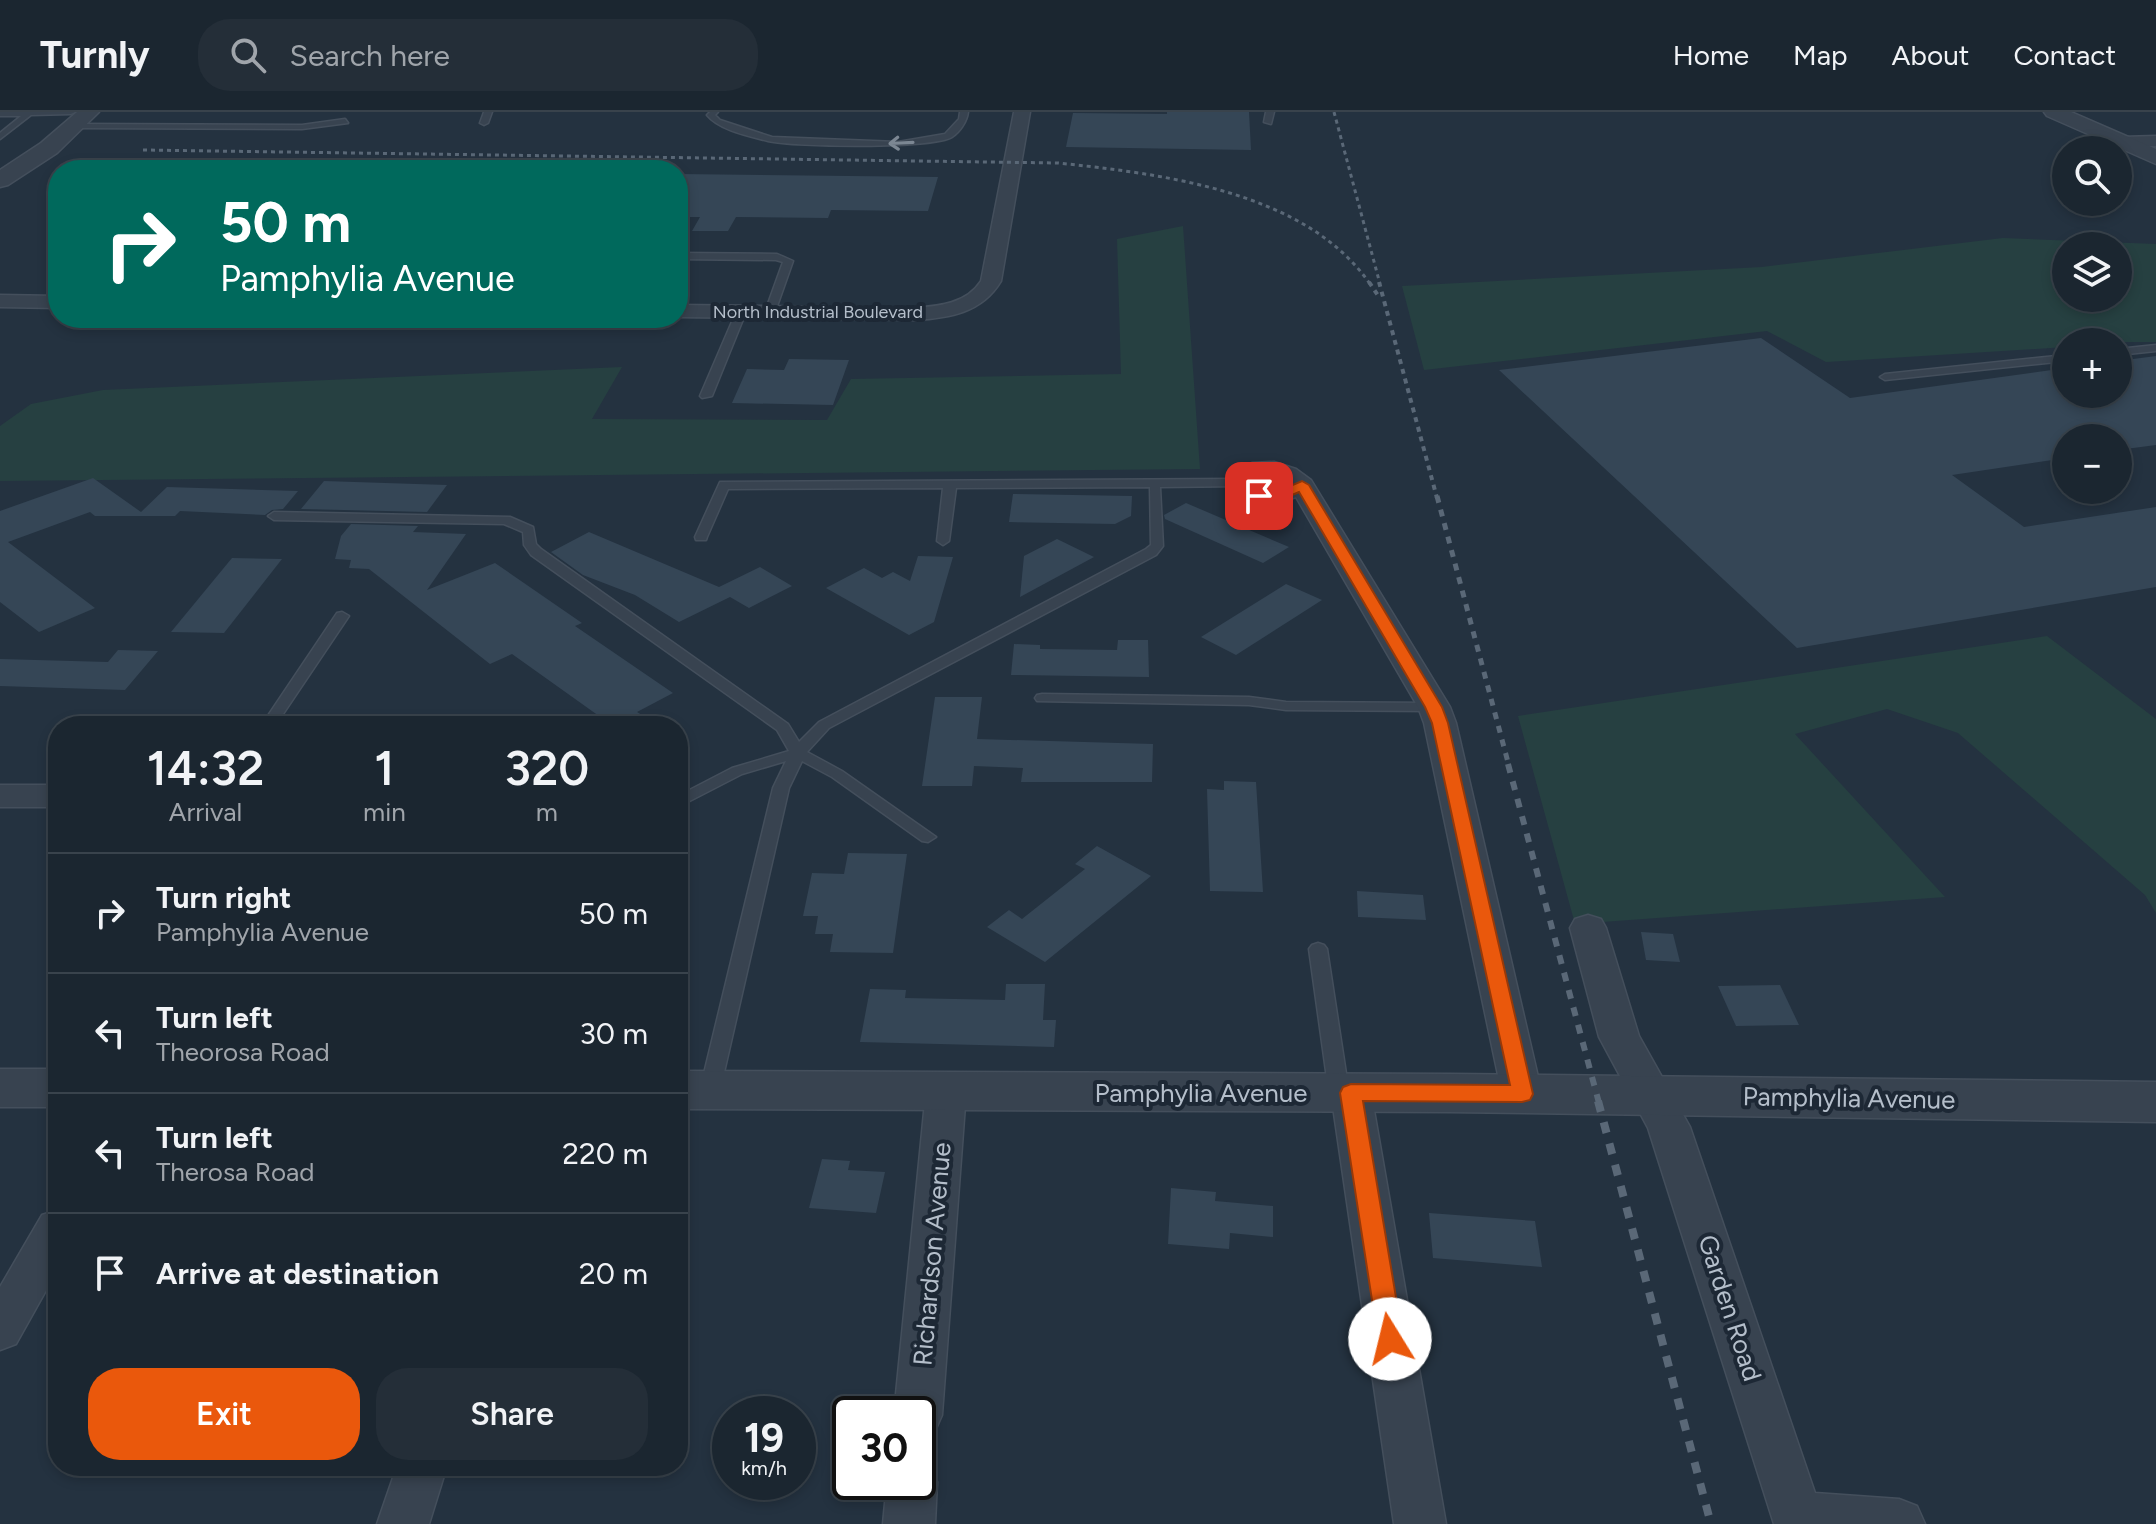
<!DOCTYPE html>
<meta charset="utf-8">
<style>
body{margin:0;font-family:Figtree,sans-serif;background:#242e38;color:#f1f3f6;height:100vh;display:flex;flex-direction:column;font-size:30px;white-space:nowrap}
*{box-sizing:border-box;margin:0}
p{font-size:26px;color:#a0a5ab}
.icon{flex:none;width:44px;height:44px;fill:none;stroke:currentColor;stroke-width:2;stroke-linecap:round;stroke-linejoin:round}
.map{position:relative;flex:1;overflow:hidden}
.drawer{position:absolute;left:48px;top:604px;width:640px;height:760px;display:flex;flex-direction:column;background:#1b2630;border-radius:32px;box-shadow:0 4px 12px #0003,0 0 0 2px #39434c}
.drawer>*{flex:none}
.hud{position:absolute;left:48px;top:48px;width:640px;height:168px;border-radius:32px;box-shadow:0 4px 12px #0003,0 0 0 2px #39434c;background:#00695c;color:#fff;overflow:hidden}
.tools{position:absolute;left:2052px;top:24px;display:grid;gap:16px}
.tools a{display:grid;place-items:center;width:80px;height:80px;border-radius:50%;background:#1b2630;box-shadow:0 4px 12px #0003,0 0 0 2px #39434c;font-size:40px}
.speed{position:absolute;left:712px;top:1284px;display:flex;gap:16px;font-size:40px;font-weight:700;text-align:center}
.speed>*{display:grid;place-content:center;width:104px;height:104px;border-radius:50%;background:#1b2630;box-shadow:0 4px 12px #0003,0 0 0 2px #39434c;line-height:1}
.speed small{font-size:20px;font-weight:400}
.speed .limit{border:4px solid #111;border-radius:12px;background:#fff;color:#111}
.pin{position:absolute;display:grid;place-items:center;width:68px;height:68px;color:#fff;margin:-34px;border-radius:16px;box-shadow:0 4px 12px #0006}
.me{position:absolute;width:88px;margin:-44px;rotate:351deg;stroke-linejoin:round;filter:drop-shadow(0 0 6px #0008)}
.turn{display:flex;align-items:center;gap:28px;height:168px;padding:0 40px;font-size:36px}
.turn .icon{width:104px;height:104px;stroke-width:2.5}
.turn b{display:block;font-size:56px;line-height:68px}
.eta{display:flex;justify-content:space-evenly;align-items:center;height:136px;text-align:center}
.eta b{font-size:48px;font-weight:600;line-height:56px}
.action{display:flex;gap:16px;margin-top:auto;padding:16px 40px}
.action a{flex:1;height:92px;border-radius:32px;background:#ea580c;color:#fff;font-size:32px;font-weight:600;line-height:92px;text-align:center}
.action a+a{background:#242e38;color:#f1f3f6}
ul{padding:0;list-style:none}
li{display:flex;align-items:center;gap:24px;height:120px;padding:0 40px;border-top:2px solid #39434c}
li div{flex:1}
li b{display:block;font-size:30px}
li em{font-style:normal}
header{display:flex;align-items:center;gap:48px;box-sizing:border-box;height:112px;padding:0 40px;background:#1b2630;border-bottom:2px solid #39434c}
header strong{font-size:38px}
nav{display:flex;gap:44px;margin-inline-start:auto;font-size:28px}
.search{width:560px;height:72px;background:#242e38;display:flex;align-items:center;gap:20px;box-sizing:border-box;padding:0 28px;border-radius:32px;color:#a0a5ab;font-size:30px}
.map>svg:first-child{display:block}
</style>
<header>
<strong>Turnly</strong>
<div class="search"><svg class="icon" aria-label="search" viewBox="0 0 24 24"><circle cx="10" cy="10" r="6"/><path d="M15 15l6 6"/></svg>Search here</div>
<nav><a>Home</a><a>Map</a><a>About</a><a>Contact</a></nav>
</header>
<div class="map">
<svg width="2156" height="1412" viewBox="0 0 2156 1412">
<rect width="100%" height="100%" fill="#243240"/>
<g fill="#264041" fill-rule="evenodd">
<polygon points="1183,114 1200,357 0,369 0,314 31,292 103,278 622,255 592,307 827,308 851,267 1121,262 1117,127"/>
<path d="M2003,126L2156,132V230H2066V235L1826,250L1767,219L1424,258L1402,174L1762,155ZM2066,134H2118V186H2066Z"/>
<polygon points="2047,524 2156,607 2156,801 2145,783 1958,621 1887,597 1795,622 1945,785 1575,812 1518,604"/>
</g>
<g fill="#354656">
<polygon points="1167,0 1249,0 1251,38 1066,35 1073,1 1167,2"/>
<polygon points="678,62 938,65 928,99 831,98 828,106 736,105 728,119 692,119 700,105 678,105"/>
<polygon points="1761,226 1850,286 2066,256 2066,282 2118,282 2118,249 2156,244 2156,333 2118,338 2118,326 2066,326 2066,346 1952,363 2024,415 2156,395 2156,475 1797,536 1499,258"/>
<polygon points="789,247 849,248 833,293 732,291 747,257 784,258"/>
<polygon points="93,366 141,400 167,375 298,379 283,397 272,398 265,403 180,399 175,404 95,404 90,400 8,430 95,496 39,520 0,490 0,399"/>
<polygon points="324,369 447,373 427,400 301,397"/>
<polygon points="1013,382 1132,384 1131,404 1115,412 1009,410"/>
<polygon points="1186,391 1289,435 1263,451 1165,407 1164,403"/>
<polygon points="351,412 418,414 413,420 466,422 427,478 495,451 582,511 575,514 673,581 637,600 660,614 613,614 512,542 490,552 369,457 349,456 351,448 335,447 341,424"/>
<polygon points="589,420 719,475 760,455 792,474 749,496 730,485 679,510 635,483 583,463 551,440"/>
<polygon points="1057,427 1094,445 1020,485 1024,444"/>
<polygon points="918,444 953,445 934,510 909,523 826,476 864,456 882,466 893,460 910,469"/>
<polygon points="232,446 282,447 224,521 171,520"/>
<polygon points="1286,472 1322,488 1236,543 1201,525"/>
<polygon points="1118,528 1148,528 1149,565 1011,563 1014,532 1040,533 1040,537 1117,538"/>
<polygon points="118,538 158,539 125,578 0,574 0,547 108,550"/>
<polygon points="935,585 982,585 977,627 1153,632 1152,670 1021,670 1023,656 974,654 972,674 922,674"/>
<polygon points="1224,669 1256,670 1263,780 1210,779 1207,677 1224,678"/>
<polygon points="1097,734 1151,764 1045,850 987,815 1009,798 1022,807 1085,757 1075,752"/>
<polygon points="848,741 907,742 893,841 830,840 833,822 815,822 818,804 803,804 812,761 844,762"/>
<polygon points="1357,779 1423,783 1426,808 1358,805"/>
<polygon points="1641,820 1673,822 1680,850 1646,848"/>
<polygon points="1006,872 1045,872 1043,908 1056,908 1054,935 860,930 870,877 906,878 905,886 1005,888"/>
<polygon points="1780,873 1799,913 1736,914 1718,874"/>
<polygon points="822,1047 850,1049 848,1058 885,1060 876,1101 809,1096"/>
<polygon points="1171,1076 1216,1080 1215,1089 1273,1094 1273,1125 1230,1121 1229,1137 1168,1132"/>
<polygon points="1429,1101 1535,1109 1542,1155 1433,1146"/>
</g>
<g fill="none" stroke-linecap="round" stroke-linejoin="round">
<defs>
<g id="service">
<polygon points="0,0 75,0 71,2 31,3 0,27 0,21 21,4 0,4"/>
<polygon points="484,0 492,0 488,11 484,13 480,11"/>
<path d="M710,0H718L715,3L720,8L772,25L898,30L945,22L959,7L960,0H968C967,9 960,20 952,25C932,37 794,35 768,29C749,24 719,18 707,3Z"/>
<polygon points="1266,0 1274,0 1271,12 1264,10"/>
<polygon points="345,7 348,11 302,17 74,16 70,14 74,12 302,13"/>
<polygon points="678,141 777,142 793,149 775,200 770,203 765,200 783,150 776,148 678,147"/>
<polygon points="737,198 746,200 712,284 702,286 700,284"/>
<polygon points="2156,233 2156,239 2118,243 2118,237"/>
<polygon points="2066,243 2066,249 1885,268 1880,265 1885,262"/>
<polygon points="1238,367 1242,368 1242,374 1160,375 1163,434 1156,443 829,616 807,640 842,659 936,725 928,730 922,729 832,665 802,649 789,676 720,978 717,983 710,985 703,983 700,978 773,676 786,649 742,662 678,695 678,684 732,656 789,639 777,618 531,443 524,433 523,420 504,412 274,408 268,404 274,400 510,405 533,415 536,432 541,437 788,612 799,630 819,610 1146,437 1151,433 1150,375 956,376 949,429 943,433 937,429 943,376 728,377 707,425 706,428 696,428 695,425 720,370"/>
<polygon points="342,500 349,504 275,614 261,614 337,501"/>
<polygon points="1042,582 1249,585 1286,590 1434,591 1441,595 1434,599 1286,598 1249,593 1037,589 1035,586 1037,583"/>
<polygon points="1318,831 1324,833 1327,837 1349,981 1346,986 1339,988 1332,986 1329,981 1309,837 1312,833"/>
</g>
<g id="minor">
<path d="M1014,0H1030L1001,169C982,201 949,206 914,208L678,205V193L914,196C939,194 966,192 981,169Z"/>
<polygon points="2156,24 2156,34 2122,35 2113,30 2122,25"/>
<polygon points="0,183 58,184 58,196 0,195"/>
<path d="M1274,350L1296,357L1311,368L1450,595L1456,611L1542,982L1536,993L1522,998L1508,993L1502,982L1424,611L1418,595L1296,385C1271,394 1242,398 1225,373L1229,362L1252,351ZM1258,366H1272L1284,372L1260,377L1251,371Z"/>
<rect x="0" y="673" width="58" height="22"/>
<polygon points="1588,803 1601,807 1606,816 1639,924 1690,1015 1815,1381 1899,1387 1917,1394 1925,1412 1774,1412 1648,1016 1599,925 1570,816 1575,807"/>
<polygon points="946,964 960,969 966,980 942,1303 935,1319 918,1325 918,1302 894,1302 926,980 932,969"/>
<polygon points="1351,965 1365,970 1371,981 1446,1412 1394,1412 1331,981 1337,970"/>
<polygon points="58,1098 58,1157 16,1232 0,1238 0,1175 42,1103"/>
<polygon points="918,1348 930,1353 937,1370 935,1412 883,1412 887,1370 918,1370"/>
<polygon points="397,1354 447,1354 429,1412 377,1412"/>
</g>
<g id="tertiary">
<polygon points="77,0 99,0 57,41 8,73 0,75 0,58 41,31"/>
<polygon points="2044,0 2071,0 2156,37 2156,52 2047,4"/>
<rect x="0" y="957" width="58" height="38"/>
<polygon points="678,959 1450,962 2156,970 2156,1010 1450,1000 678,997"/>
</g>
</defs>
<use href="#service" stroke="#444f5c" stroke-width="3"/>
<use href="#minor" stroke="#444f5c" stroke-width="3"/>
<use href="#tertiary" stroke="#444f5c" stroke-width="3"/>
<use href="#service" fill="#384350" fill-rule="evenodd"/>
<use href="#minor" fill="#384350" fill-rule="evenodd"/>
<use href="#tertiary" fill="#384350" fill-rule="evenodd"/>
<g stroke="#5a6877" stroke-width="3" stroke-dasharray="4 4" stroke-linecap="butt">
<polyline points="1334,0 1380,172"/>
<path d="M143,38L1058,51C1162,62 1306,79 1370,172"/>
</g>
<g stroke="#5a6877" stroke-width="4" stroke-dasharray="5 5" stroke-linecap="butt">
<polyline points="1369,170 1379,185"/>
<polyline points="1379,170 1437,386"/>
</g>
<polyline stroke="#5a6877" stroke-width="5" stroke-dasharray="7 7" stroke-linecap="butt" points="1437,384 1509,654"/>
<polyline stroke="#5a6877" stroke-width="6" stroke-dasharray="9 9" stroke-linecap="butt" points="1508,652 1599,991"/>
<polyline stroke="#5a6877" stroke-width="8" stroke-dasharray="11 11" stroke-linecap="butt" points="1598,989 1711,1412"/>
</g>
<defs><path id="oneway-shaft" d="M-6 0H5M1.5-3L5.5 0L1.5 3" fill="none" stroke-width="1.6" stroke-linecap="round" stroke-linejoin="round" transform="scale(2)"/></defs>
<use stroke="#7c8793" href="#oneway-shaft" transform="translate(901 31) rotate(177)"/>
<path fill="#ea580c" stroke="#983908" stroke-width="2" d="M1302,369L1309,373L1442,595L1448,611L1533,982L1530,988L1522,990L1363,989L1403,1227L1399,1235L1390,1238L1382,1235L1378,1227L1340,981L1343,975L1351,972L1510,973L1432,611L1425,595L1299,380C1284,387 1267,394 1252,384L1259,380H1276Z"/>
<g text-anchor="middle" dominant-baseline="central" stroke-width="8" stroke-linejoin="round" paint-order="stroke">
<g font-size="18" fill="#b4beca" stroke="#1d2835">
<text x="818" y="200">North Industrial Boulevard</text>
</g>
<g font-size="26" fill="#b4beca" stroke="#1d2835">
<text x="1201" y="981">Pamphylia Avenue</text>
<text transform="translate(1849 986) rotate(1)">Pamphylia Avenue</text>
<text transform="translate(932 1142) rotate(-85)">Richardson Avenue</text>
<text transform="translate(1730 1196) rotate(72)">Garden Road</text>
</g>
</g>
</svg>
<div class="tools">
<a><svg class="icon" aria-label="search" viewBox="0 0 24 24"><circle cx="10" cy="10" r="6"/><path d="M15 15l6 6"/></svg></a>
<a><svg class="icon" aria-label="layers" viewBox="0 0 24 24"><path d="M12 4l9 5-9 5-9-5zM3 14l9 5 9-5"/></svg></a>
<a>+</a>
<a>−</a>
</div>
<div class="speed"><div>19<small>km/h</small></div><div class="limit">30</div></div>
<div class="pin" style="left:1259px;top:384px;background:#d93025"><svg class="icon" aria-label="arrive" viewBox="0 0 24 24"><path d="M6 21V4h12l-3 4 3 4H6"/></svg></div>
<svg class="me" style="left:1390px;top:1227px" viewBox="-20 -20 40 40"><circle r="19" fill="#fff"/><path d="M0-13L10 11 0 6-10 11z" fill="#ea580c"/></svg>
<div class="hud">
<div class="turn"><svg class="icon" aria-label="right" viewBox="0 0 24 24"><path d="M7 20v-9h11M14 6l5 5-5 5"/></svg><div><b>50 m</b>Pamphylia Avenue</div></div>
</div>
<section class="drawer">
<div class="eta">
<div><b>14:32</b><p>Arrival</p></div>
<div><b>1</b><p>min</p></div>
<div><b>320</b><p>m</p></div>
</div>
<ul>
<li><svg class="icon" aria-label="right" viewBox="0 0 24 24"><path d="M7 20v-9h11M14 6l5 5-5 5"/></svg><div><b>Turn right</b><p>Pamphylia Avenue</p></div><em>50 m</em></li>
<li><svg class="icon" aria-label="left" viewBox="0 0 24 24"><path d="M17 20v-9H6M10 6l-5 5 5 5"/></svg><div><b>Turn left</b><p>Theorosa Road</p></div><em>30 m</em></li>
<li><svg class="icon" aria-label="left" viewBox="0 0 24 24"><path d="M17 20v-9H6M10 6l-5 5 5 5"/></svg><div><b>Turn left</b><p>Therosa Road</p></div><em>220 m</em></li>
<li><svg class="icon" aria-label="arrive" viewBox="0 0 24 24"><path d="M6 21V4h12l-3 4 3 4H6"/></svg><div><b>Arrive at destination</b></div><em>20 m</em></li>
</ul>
<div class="action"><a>Exit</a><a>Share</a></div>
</section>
</div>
